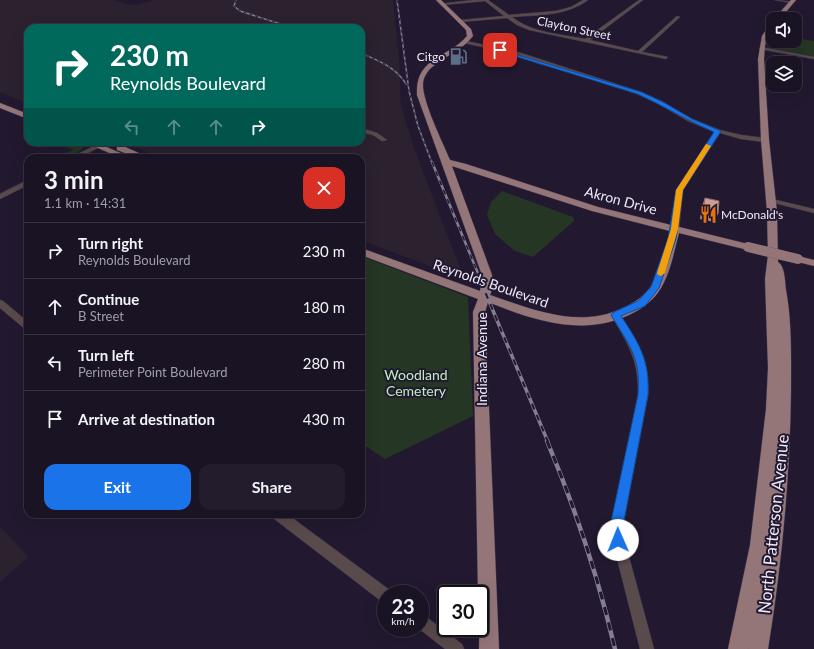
<!DOCTYPE html>
<meta charset="utf-8">
<style>
body{margin:0;font-family:Lato,sans-serif;background:#231c2c;color:#f1f3f6;height:100vh;display:flex;flex-direction:column;font-size:15px;white-space:nowrap}
*{box-sizing:border-box;margin:0}
p{font-size:13px;color:#9f9ea6}
.icon{flex:none;width:22px;height:22px;fill:none;stroke:currentColor;stroke-width:2;stroke-linecap:round;stroke-linejoin:round}
.map{position:relative;flex:1;overflow:hidden}
.sheet{position:absolute;left:24px;top:154px;width:341px;height:364px;display:flex;flex-direction:column;background:#1a1324;border-radius:12px;box-shadow:0 4px 16px #0002,0 0 0 1px #383241}
.sheet>*{flex:none}
.hud{position:absolute;left:24px;top:24px;width:341px;height:122px;border-radius:12px;box-shadow:0 4px 16px #0002,0 0 0 1px #383241;background:#00695c;color:#fff;overflow:hidden}
.buttons{position:absolute;left:766px;top:12px;display:grid;gap:8px}
.buttons a{display:grid;place-items:center;width:36px;height:36px;border-radius:8px;background:#1a1324;box-shadow:0 4px 16px #0002,0 0 0 1px #383241;font-size:20px}
.speed{position:absolute;left:377px;top:585px;display:flex;gap:8px;font-size:20px;font-weight:700;text-align:center}
.speed>*{display:grid;place-content:center;width:52px;height:52px;border-radius:50%;background:#1a1324;box-shadow:0 4px 16px #0002,0 0 0 1px #383241;line-height:1}
.speed small{font-size:10px;font-weight:400}
.speed .limit{border:2px solid #111;border-radius:6px;background:#fff;color:#111}
.pin{position:absolute;display:grid;place-items:center;width:34px;height:34px;color:#fff;margin:-17px;border-radius:8px;box-shadow:0 2px 6px #0006}
.me{position:absolute;width:44px;margin:-22px;rotate:359deg;stroke-linejoin:round;filter:drop-shadow(0 0 3px #0008)}
.turn{display:flex;align-items:center;gap:14px;height:84px;padding:0 20px;font-size:18px}
.turn .icon{width:52px;height:52px;stroke-width:2.5}
.turn b{display:block;font-size:28px;line-height:34px}
.lanes{display:flex;align-items:center;height:38px;padding:0 20px;background:#0003;justify-content:center;gap:20px;direction:ltr}
.lanes .off{opacity:.35}
.round{display:grid;place-items:center;flex:none;width:42px;height:42px;border-radius:12px;background:#231c2c}
.overview{display:flex;align-items:center;justify-content:space-between;height:68px;padding:0 20px}
h1{font-size:24px;font-weight:700;line-height:30px}
.primary-button{display:flex;gap:8px;margin-top:auto;padding:8px 20px}
.primary-button a{flex:1;height:46px;border-radius:12px;background:#1a73e8;color:#fff;font-size:16px;font-weight:700;line-height:46px;text-align:center}
.primary-button a+a{background:#231c2c;color:#f1f3f6}
ul{padding:0;list-style:none}
li{display:flex;align-items:center;gap:12px;height:56px;padding:0 20px;border-top:1px solid #383241}
li div{flex:1}
li b{display:block;font-size:15px}
li em{font-style:normal}
.map>svg:first-child{display:block}
</style>
<div class="map">
<svg width="814" height="649" viewBox="0 0 814 649">
<rect width="100%" height="100%" fill="#221930"/>
<g fill="#2b212f">
<polygon points="0,0 113,0 131,5 140,4 153,0 393,0 399,58 401,106 414,148 462,273 453,275 361,240 361,158 161,158 123,142 361,142 361,28 28,28 28,104 0,92"/>
<polygon points="0,526 28,557 0,582"/>
</g>
<g fill="#253625">
<polygon points="795,38 814,41 814,57 777,50 783,41 795,41"/>
<path d="M57,142H79L86,145C80,154 65,158 54,158L73,150Z"/>
<polygon points="502,191 573,217 574,221 533,257 515,251 495,234 487,215 491,202"/>
<polygon points="361,256 468,297 473,416 385,459 361,443"/>
</g>
<g fill="none" stroke-linecap="round" stroke-linejoin="round">
<defs>
<g id="minor">
<path d="M473,0H488L509,15L556,11L571,7L583,0H588C567,16 537,15 512,17C532,33 561,34 585,39L639,0H643L590,40L638,51L677,16L680,17L642,52L668,57L666,59L529,30L517,25L507,18L460,22L461,20L504,16L485,1L442,5L440,4Z"/>
<polygon points="775,0 794,2 792,3"/>
<polygon points="466,41 518,52 641,92 661,101 692,119 720,130 741,135 765,138 768,140 765,142 741,139 720,133 683,190 679,229 675,231 672,231 671,229 677,190 715,132 688,121 657,103 637,94 515,54 464,43"/>
<polygon points="761,47 814,57 814,59 759,49"/>
<polygon points="361,128 377,133 387,140 382,141 373,135 361,132"/>
<polygon points="102,142 110,142 78,158 70,158"/>
<polygon points="28,180 28,185 0,199 0,194"/>
<polygon points="772,199 814,209 814,213 770,202 769,201"/>
<polygon points="0,300 3,301 28,322 28,330 25,329 0,308"/>
<path d="M615,312L618,313L637,343L645,362L647,372L648,395L622,531L654,649H640L610,531L638,395C639,360 628,344 611,315Z"/>
<polygon points="271,514 287,514 391,591 392,594 386,594 386,603 381,601 273,518"/>
<polygon points="420,614 425,616 462,644 464,649 445,649 418,628 420,628"/>
</g>
<g id="major">
<path d="M436,0H441L471,29L473,36C461,51 445,56 431,68C427,72 423,78 423,84C422,101 443,143 450,160L466,164L598,207L752,245L753,247L748,250L679,233C674,251 671,271 661,288C654,300 642,309 629,315C582,337 533,320 488,302L485,312L499,649H479L480,594H478L473,312L478,299L361,255V248L480,291L482,275L417,95C415,57 447,59 467,36L466,30ZM452,166L592,211L670,231C665,248 661,269 651,286C645,296 634,303 623,308C579,329 533,310 490,295L493,287L492,275Z"/>
<polygon points="791,0 796,0 780,19 774,19"/>
<path d="M773,22V28L765,45L764,59L769,140L777,212L778,262C785,266 785,282 786,290C792,323 791,356 791,390C790,477 782,563 768,649H748L764,558L748,649H728L750,545L766,409L768,368L765,279L768,255L767,212L761,140L758,59L762,36L768,27Z"/>
<polygon points="0,103 28,114 28,119 0,108"/>
<polygon points="84,142 95,142 132,158 121,158"/>
<polygon points="117,146 123,146 150,158 138,158 117,150"/>
<polygon points="798,256 814,260 814,266 794,261 793,259 794,257"/>
</g>
</defs>
<use href="#minor" stroke="#3f364c" stroke-width="1"/>
<use href="#major" stroke="#3f364c" stroke-width="1"/>
<use href="#minor" fill="#594a4c" fill-rule="evenodd"/>
<use href="#major" fill="#947679" fill-rule="evenodd"/>
<defs>
<g id="rail-far3">
<polyline points="236,0 234,6 240,11 293,28"/>
<polyline points="397,0 409,91 418,126 432,163"/>
<path d="M361,53C379,61 396,67 406,84"/>
</g>
<polyline id="rail-far2" points="432,162 482,283"/>
<polyline id="rail-far1" points="481,282 548,442"/>
<path id="rail" d="M547,441C576,510 598,576 615,649"/>
</defs>
<use href="#rail-far3" stroke="#857d91" stroke-width="1.5"/>
<use href="#rail-far2" stroke="#857d91" stroke-width="2.5"/>
<use href="#rail-far1" stroke="#857d91" stroke-width="3.5"/>
<use href="#rail" stroke="#857d91" stroke-width="4.5"/>
<use href="#rail-far3" stroke="#221930" stroke-width="1" stroke-dasharray="3" stroke-linecap="butt"/>
<use href="#rail-far2" stroke="#221930" stroke-width="1.5" stroke-dasharray="5" stroke-linecap="butt"/>
<use href="#rail-far1" stroke="#221930" stroke-width="2" stroke-dasharray="6" stroke-linecap="butt"/>
<use href="#rail" stroke="#221930" stroke-width="3" stroke-dasharray="8" stroke-linecap="butt"/>
<defs>
<polyline id="major-bridge" points="748,247 798,259"/>
</defs>
<use href="#major-bridge" stroke="#3f364c" stroke-width="10" stroke-linecap="butt"/>
<use href="#major-bridge" stroke="#947679" stroke-width="10"/>
</g>
<polygon fill="#b3887f" points="705,198 718,214 714,222 700,219 702,206"/>
<polygon fill="#d09e94" stroke="#926f68" points="705,198 719,201 718,214 703,211"/>
<path fill="#1a73e8" stroke="#114b97" d="M498,49L641,92L663,102L692,119L721,131L683,190L676,239L659,288L645,306L621,316C639,343 650,361 648,395L622,531L624,540L622,545L618,546L613,545L609,531L638,395C641,357 629,345 611,315L612,313L638,301L651,287L668,239L676,190L714,132C688,121 664,106 638,94L498,51Z"/>
<polygon fill="#f59e0b" points="706,144 711,146 683,190 678,229 665,273 661,276 658,275 657,273 671,229 676,190"/>
<defs>
<symbol id="fuel-bare" viewBox="-9 -9 18 18"><path d="M-5.5-6h7V0h2V4h1.3V-2.5L3-4.5l.8-.8L6-3V5H2.5V1h-1V6h-7ZM-4.2-4.7v3.2H.2V-4.7Z" fill="#5c6f8a" stroke="#221930" stroke-width="2.5" paint-order="stroke"/></symbol>
<symbol id="restaurant-bare" viewBox="-9 -9 18 18"><path d="M-5-6h1v4h1v-4h1v4h1v-4h1v5L-1.5 .5V6h-2V.5L-5-1ZM5-6V6H3V1.5H1.5Q1.5-4 5-6Z" fill="#e8710a" stroke="#221930" stroke-width="2.5" paint-order="stroke"/></symbol>
</defs>
<g fill-rule="evenodd">
<use href="#fuel-bare" x="446" y="44" width="25" height="25"/>
<use href="#restaurant-bare" x="696" y="202" width="25" height="25"/>
</g>
<g text-anchor="middle" dominant-baseline="central" stroke-width="4" stroke-linejoin="round" paint-order="stroke">
<g font-size="12" fill="#efe9f9" stroke="#221930">
<text transform="translate(574 28) rotate(12)">Clayton Street</text>
</g>
<g font-size="12" fill="#efe9f9" stroke="#221930" text-anchor="end">
<text x="445" y="56">Citgo</text>
<text x="721" y="214" text-anchor="start">McDonald's</text>
</g>
<g font-size="14" fill="#efe9f9" stroke="#221930">
<text transform="translate(621 200) rotate(15)">Akron Drive</text>
<text transform="translate(491 283) rotate(19)">Reynolds Boulevard</text>
<text transform="translate(481 359) rotate(-90)">Indiana Avenue</text>
</g>
<g font-size="14" fill="#b9efba" stroke="#221930">
<text x="416" y="374">Woodland<tspan x="416" dy="16">Cemetery</tspan></text>
</g>
<g font-size="17" fill="#efe9f9" stroke="#221930">
<text transform="translate(773 524) rotate(-84)">North Patterson Avenue</text>
</g>
</g>
</svg>
<div class="buttons">
<a><svg class="icon" aria-label="sound" viewBox="0 0 24 24"><path d="M4 9h4l5-4v14l-5-4H4zM17 9q2 3 0 6"/></svg></a>
<a><svg class="icon" aria-label="layers" viewBox="0 0 24 24"><path d="M12 4l9 5-9 5-9-5zM3 14l9 5 9-5"/></svg></a>
</div>
<div class="speed"><div>23<small>km/h</small></div><div class="limit">30</div></div>
<div class="pin" style="left:500px;top:50px;background:#d93025"><svg class="icon" aria-label="arrive" viewBox="0 0 24 24"><path d="M6 21V4h12l-3 4 3 4H6"/></svg></div>
<svg class="me" style="left:618px;top:540px" viewBox="-20 -20 40 40"><circle r="19" fill="#fff"/><path d="M0-13L10 11 0 6-10 11z" fill="#1a73e8"/></svg>
<div class="hud">
<div class="turn"><svg class="icon" aria-label="right" viewBox="0 0 24 24"><path d="M7 20v-9h11M14 6l5 5-5 5"/></svg><div><b>230 m</b>Reynolds Boulevard</div></div>
<div class="lanes"><svg class="icon off" aria-label="left" viewBox="0 0 24 24"><path d="M17 20v-9H6M10 6l-5 5 5 5"/></svg><svg class="icon off" aria-label="ahead" viewBox="0 0 24 24"><path d="M12 20V5M6 11l6-6 6 6"/></svg><svg class="icon off" aria-label="ahead" viewBox="0 0 24 24"><path d="M12 20V5M6 11l6-6 6 6"/></svg><svg class="icon" aria-label="right" viewBox="0 0 24 24"><path d="M7 20v-9h11M14 6l5 5-5 5"/></svg></div>
</div>
<section class="sheet">
<div class="overview"><div><h1>3 min</h1><p>1.1 km · 14:31</p></div><a class="round" style="background:#d93025;color:#fff"><svg class="icon" aria-label="close" viewBox="0 0 24 24"><path d="M6 6l12 12M18 6L6 18"/></svg></a></div>
<ul>
<li><svg class="icon" aria-label="right" viewBox="0 0 24 24"><path d="M7 20v-9h11M14 6l5 5-5 5"/></svg><div><b>Turn right</b><p>Reynolds Boulevard</p></div><em>230 m</em></li>
<li><svg class="icon" aria-label="ahead" viewBox="0 0 24 24"><path d="M12 20V5M6 11l6-6 6 6"/></svg><div><b>Continue</b><p>B Street</p></div><em>180 m</em></li>
<li><svg class="icon" aria-label="left" viewBox="0 0 24 24"><path d="M17 20v-9H6M10 6l-5 5 5 5"/></svg><div><b>Turn left</b><p>Perimeter Point Boulevard</p></div><em>280 m</em></li>
<li><svg class="icon" aria-label="arrive" viewBox="0 0 24 24"><path d="M6 21V4h12l-3 4 3 4H6"/></svg><div><b>Arrive at destination</b></div><em>430 m</em></li>
</ul>
<div class="primary-button"><a>Exit</a><a>Share</a></div>
</section>
</div>
